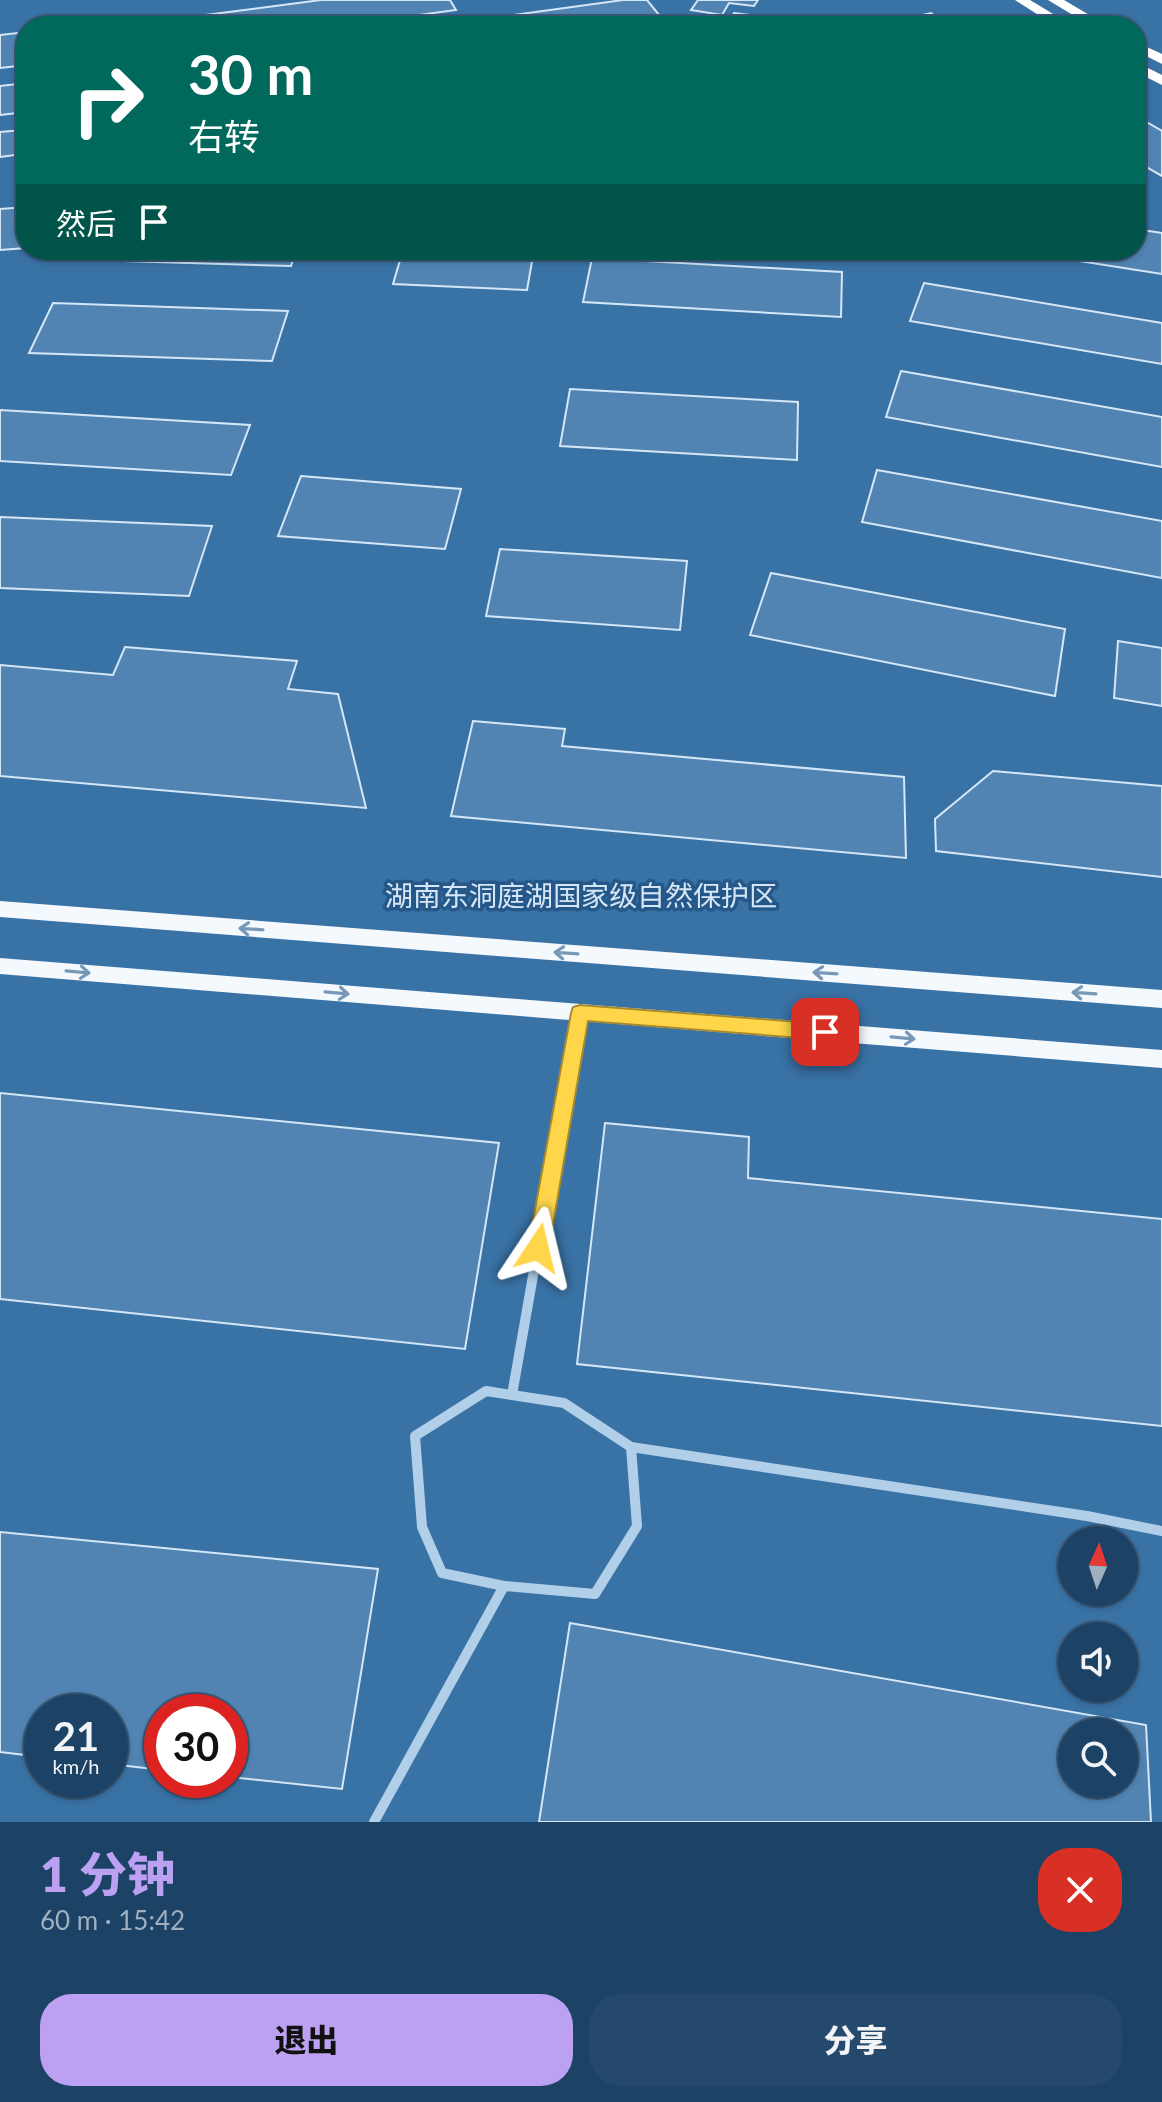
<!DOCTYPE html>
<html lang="zh">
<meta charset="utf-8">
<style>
body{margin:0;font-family:Lato,"Noto Sans SC",sans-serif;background:#25496c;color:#f1f3f6;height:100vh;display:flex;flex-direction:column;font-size:30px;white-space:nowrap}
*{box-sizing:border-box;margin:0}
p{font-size:26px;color:#a0b0bf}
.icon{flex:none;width:44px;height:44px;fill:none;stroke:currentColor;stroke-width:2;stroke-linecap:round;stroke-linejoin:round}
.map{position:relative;height:1822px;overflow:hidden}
.details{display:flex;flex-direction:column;background:#1c4266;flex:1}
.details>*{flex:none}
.top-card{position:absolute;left:16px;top:16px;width:1130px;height:244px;border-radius:32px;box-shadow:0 2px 6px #0004,0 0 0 2px #3a5b7a;background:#00695c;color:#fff;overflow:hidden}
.needle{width:52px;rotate:3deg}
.tools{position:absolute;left:1058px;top:1526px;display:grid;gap:16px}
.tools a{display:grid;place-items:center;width:80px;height:80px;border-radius:50%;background:#1c4266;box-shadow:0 2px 6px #0004,0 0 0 2px #3a5b7a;font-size:40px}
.speed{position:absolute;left:24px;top:1694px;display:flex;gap:16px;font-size:40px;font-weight:700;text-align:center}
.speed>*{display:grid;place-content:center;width:104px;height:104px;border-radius:50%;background:#1c4266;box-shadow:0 2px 6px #0004,0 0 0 2px #3a5b7a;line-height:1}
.speed small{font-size:20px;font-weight:400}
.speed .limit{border:12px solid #d22;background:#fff;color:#111}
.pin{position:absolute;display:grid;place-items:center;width:68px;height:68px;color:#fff;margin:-34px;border-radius:16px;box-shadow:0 4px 12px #0006}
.me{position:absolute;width:88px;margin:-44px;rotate:10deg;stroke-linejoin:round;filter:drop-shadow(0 0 6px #0008)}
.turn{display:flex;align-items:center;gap:28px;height:168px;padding:0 40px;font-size:36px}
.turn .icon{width:104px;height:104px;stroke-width:2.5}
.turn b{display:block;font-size:56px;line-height:68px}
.then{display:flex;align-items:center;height:76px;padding:0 40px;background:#0003;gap:16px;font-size:30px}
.round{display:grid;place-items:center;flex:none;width:84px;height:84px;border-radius:32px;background:#25496c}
.overview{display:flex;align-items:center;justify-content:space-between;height:136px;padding:0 40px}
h1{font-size:48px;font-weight:800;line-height:60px;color:#bca0f2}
.button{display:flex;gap:16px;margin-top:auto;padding:16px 40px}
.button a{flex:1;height:92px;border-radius:32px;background:#bca0f2;color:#111;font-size:32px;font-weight:800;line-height:92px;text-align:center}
.button a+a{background:#25496c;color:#f1f3f6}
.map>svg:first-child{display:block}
</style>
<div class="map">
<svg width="1162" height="1822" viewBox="0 0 1162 1822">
<rect width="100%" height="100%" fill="#255888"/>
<path fill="#3972a5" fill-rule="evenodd" d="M0,0H1162V1822H0ZM26,26H1136V250H26ZM1072,1540H1124V1592H1072ZM1072,1636H1124V1688H1072ZM42,1712H110V1780H42ZM162,1712H230V1780H162ZM1072,1732H1124V1784H1072Z"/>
<g fill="#5184b2" stroke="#d5e7f7" stroke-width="2" fill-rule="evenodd">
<polygon points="321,0 450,0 456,10 337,26 120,26"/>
<polygon points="623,0 647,0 664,21 630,26 481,26 478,20"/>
<polygon points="698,0 758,0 754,6 729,3 722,15 691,10"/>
<polygon points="734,13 781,19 777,26 726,26"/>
<polygon points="931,13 948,26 874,26"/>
<polygon points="26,32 26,65 0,68 0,35"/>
<polygon points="26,83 26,112 0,115 0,86"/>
<polygon points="1136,116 1162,131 1162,176 1136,161"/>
<polygon points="22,130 23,154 0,157 0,132"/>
<polygon points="26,207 26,248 0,250 0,209"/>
<polygon points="1136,229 1162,233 1162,274 1009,250 1136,250"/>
<polygon points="95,250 296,250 291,266 90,260"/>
<polygon points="403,250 534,250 527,290 393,284"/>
<polygon points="592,258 842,272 841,317 583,302"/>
<polygon points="924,283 1162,323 1162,364 910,321"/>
<polygon points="53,303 288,311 272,361 29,353"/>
<polygon points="901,371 1162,417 1162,467 886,417"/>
<polygon points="570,389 798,402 797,460 560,446"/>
<polygon points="0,410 250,425 231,475 0,461"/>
<polygon points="877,470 1162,521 1162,578 862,522"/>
<polygon points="301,476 461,489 445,549 278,536"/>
<polygon points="0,517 212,526 189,596 0,588"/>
<polygon points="500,549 687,561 680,630 486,616"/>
<polygon points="771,573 1065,629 1055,696 750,635"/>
<polygon points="1118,641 1162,648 1162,706 1114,698"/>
<polygon points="125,647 297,661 288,689 338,694 366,808 0,776 0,665 113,675"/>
<polygon points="473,721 565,729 562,746 904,777 906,858 451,816"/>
<polygon points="993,771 1162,786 1162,877 936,851 935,819"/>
<polygon points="0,1093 499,1143 465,1349 0,1299"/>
<polygon points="605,1123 749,1137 748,1178 1162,1219 1162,1426 577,1364"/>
<polygon points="0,1532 378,1569 342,1789 230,1777 230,1712 162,1712 162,1770 110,1764 110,1712 42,1712 42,1757 0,1752"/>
<path d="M570,1623L1146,1725L1151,1822H539ZM1072,1732H1124V1784H1072Z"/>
</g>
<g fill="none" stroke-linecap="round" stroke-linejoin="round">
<polyline stroke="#b1cfe9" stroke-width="8" points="549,1187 580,1013"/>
<g stroke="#b1cfe9" stroke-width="10">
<polygon points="486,1391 564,1403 631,1447 637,1526 595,1594 504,1586 442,1573 422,1527 415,1436"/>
<polyline points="512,1395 549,1185"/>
<polyline points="631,1447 1087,1516 1162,1531"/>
<polyline points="374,1822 504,1586"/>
</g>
<g fill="#f4f9fe" fill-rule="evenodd">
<polygon points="0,901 1162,990 1162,1008 0,917"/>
<polygon points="0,958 1162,1050 1162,1068 0,974"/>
</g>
<g fill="#fff" fill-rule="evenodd">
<polygon points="1015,0 1030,0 1073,26 1056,26"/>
<polygon points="1048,0 1064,0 1108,26 1091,26"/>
<polygon points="1136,42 1162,54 1162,64 1136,51"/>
<polygon points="1136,62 1162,75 1162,85 1136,72"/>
</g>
</g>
<defs><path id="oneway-shaft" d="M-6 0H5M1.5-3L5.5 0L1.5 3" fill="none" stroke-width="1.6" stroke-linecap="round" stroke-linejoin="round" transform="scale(2)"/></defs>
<g stroke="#7898b7">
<use href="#oneway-shaft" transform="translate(251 929) rotate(-176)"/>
<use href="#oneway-shaft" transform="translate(566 953) rotate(-176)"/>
<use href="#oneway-shaft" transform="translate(78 972) rotate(5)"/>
<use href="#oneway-shaft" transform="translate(825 973) rotate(-176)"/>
<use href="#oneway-shaft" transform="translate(337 993) rotate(5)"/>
<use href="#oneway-shaft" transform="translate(1084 993) rotate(-176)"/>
<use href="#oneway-shaft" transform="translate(903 1038) rotate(5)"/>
</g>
<polygon fill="#ffd54a" stroke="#a68a30" stroke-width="2" points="580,1005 825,1024 832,1026 835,1032 832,1038 825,1040 588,1021 549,1248 546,1255 538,1258 531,1255 528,1248 571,1013 573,1007"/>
<g text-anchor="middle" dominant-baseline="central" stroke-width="7" stroke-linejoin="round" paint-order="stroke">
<g font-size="28" fill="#d5e7f7" stroke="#255888">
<text x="581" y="895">湖南东洞庭湖国家级自然保护区</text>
</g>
</g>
</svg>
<div class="tools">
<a><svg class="needle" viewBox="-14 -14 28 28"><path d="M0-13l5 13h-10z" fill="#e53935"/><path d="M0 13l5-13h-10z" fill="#a0b0bf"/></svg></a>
<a><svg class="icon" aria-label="sound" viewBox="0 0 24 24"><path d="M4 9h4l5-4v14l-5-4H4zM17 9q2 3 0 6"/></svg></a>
<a><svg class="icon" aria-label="search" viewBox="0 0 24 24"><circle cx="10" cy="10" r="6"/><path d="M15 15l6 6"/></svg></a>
</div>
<div class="speed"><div>21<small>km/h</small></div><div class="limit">30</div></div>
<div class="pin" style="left:825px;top:1032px;background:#d93025"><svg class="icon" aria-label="arrive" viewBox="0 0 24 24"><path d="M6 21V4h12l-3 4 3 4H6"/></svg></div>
<svg class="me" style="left:538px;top:1248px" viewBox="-20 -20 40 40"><path d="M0-17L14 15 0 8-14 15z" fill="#ffd54a" stroke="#fff" stroke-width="4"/></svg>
<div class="top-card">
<div class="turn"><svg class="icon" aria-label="right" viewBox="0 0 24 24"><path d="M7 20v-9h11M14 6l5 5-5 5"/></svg><div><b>30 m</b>右转</div></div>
<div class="then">然后<svg class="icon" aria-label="arrive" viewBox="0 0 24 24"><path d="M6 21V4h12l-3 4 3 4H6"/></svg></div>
</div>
</div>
<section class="details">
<div class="overview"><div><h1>1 分钟</h1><p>60 m · 15:42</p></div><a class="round" style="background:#d93025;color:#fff"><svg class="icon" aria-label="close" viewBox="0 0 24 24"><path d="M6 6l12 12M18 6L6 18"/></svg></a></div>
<div class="button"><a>退出</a><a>分享</a></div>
</section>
